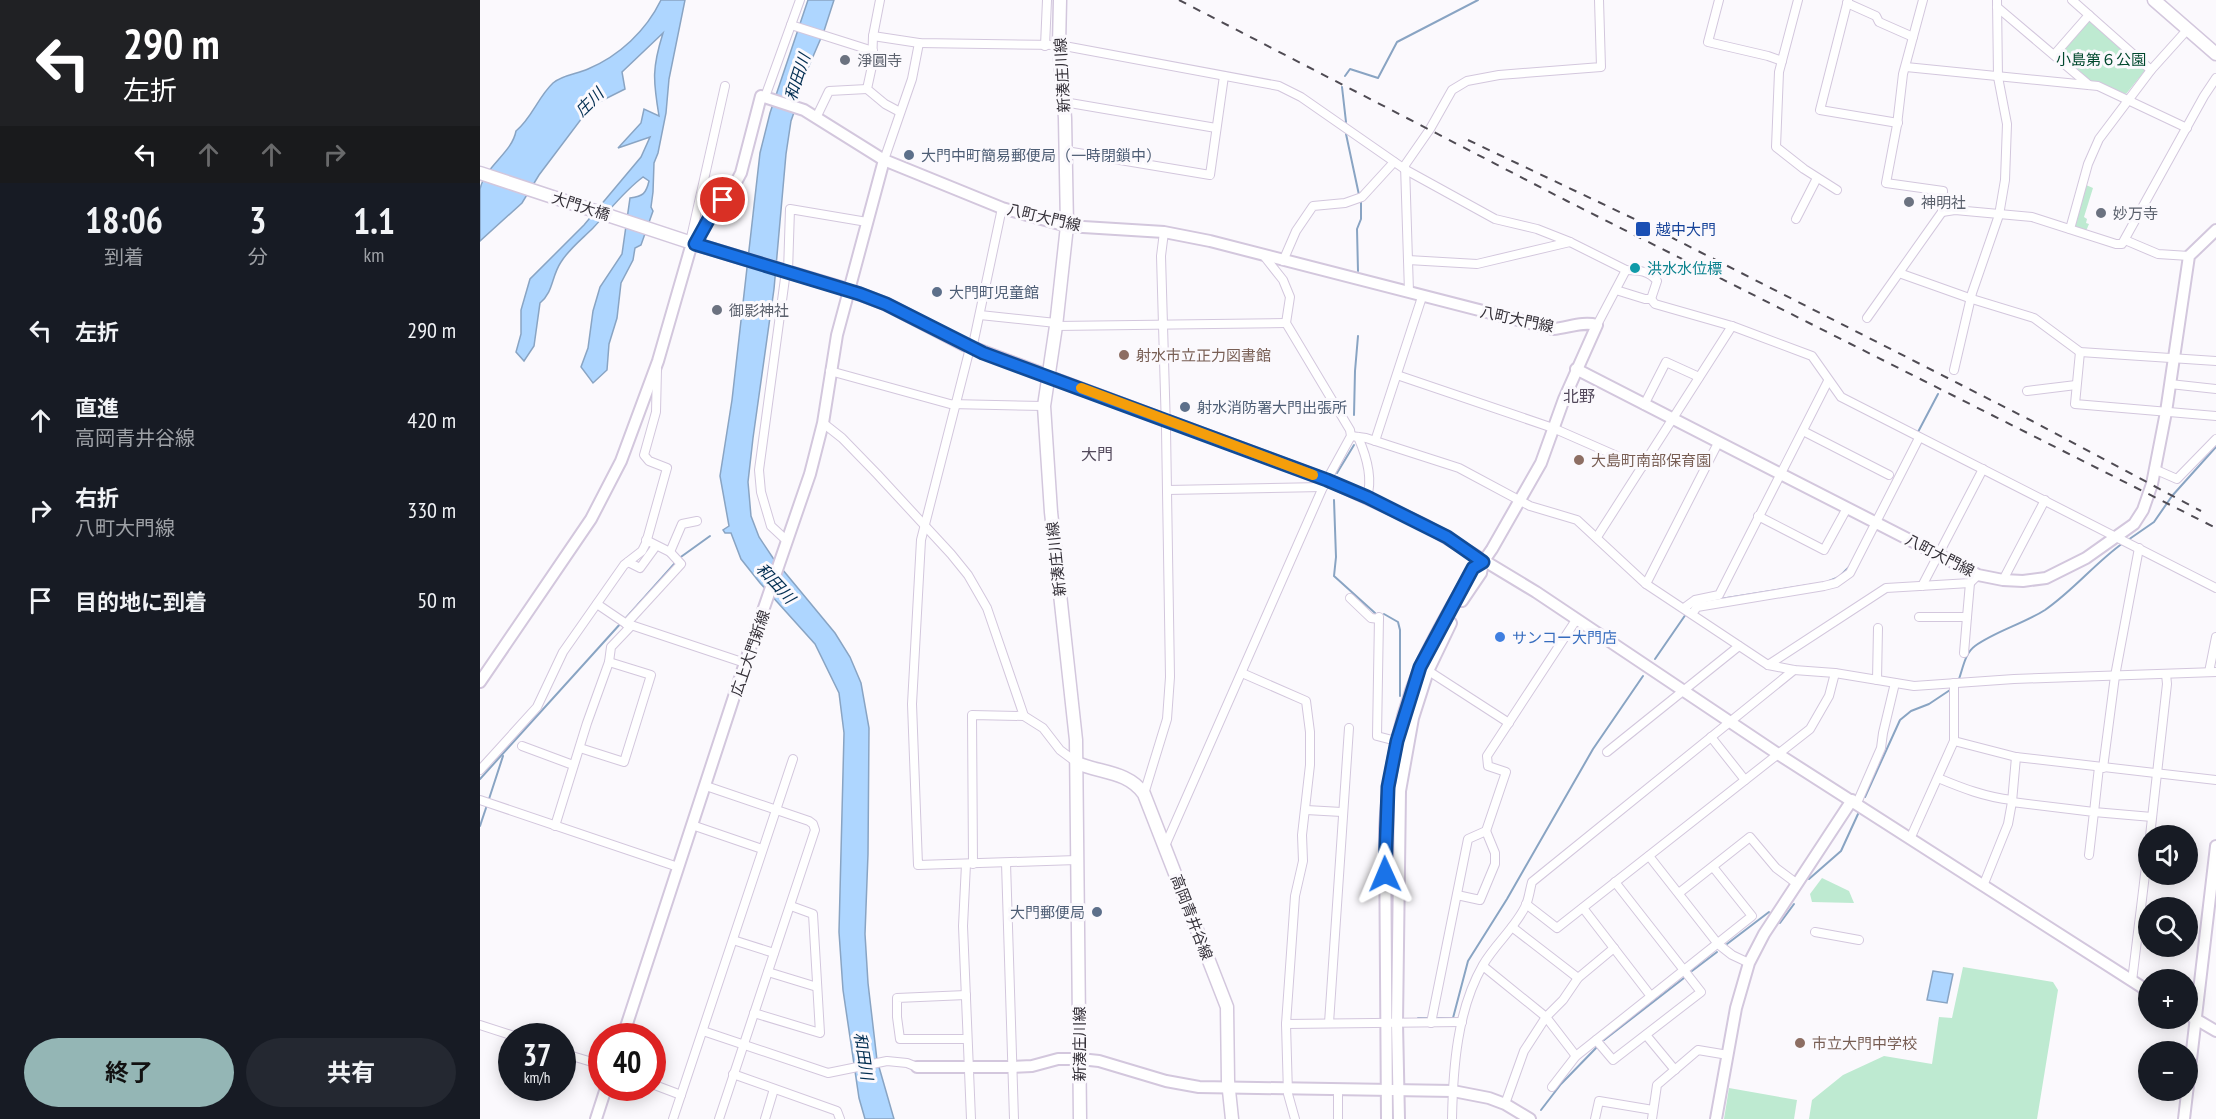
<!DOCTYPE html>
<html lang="ja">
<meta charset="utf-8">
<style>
body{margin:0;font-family:"PT Sans Narrow","Noto Sans JP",sans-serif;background:#242831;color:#f1f3f6;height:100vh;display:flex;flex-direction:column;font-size:22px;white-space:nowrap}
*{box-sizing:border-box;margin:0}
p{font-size:20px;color:#9ea1a6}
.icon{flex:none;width:33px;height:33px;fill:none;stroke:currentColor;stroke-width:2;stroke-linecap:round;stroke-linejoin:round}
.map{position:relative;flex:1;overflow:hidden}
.sheet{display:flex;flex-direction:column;background:#171b24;width:480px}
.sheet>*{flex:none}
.guide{background:#202124;color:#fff;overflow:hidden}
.fabs{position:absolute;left:1658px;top:825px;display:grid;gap:12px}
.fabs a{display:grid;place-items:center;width:60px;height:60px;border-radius:50%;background:#171b24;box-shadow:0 3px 15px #0003;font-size:30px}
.speed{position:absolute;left:18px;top:1023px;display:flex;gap:12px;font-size:30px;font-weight:700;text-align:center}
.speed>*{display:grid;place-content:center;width:78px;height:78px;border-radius:50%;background:#171b24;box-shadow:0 3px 15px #0003;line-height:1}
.speed small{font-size:15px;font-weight:400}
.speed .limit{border:9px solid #d22;background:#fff;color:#111}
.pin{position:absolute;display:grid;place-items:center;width:51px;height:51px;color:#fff;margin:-26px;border:3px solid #fff;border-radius:50%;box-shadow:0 2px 6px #0007}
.me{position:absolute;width:66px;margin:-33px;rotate:359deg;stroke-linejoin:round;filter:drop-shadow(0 0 4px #0008)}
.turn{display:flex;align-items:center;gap:21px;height:126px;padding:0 24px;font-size:27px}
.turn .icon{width:78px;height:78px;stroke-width:2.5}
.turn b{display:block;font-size:42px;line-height:51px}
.lanes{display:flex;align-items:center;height:57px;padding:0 24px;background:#0003;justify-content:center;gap:30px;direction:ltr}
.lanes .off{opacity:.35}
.eta{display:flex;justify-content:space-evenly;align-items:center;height:102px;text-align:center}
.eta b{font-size:36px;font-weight:700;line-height:42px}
.primary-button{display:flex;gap:12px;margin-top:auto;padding:12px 24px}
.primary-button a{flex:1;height:69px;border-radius:36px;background:#94b6b5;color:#111;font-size:24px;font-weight:700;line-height:69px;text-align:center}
.primary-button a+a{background:#242831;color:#f1f3f6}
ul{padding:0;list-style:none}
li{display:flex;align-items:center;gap:18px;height:90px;padding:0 24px}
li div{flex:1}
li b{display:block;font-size:22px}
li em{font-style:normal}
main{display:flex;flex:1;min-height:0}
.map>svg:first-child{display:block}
</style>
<main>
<section class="sheet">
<div class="guide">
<div class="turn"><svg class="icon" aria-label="left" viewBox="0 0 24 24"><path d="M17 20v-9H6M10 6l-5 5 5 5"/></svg><div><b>290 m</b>左折</div></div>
<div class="lanes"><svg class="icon" aria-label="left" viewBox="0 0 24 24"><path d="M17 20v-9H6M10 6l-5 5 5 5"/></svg><svg class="icon off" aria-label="ahead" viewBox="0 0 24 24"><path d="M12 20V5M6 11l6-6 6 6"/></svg><svg class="icon off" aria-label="ahead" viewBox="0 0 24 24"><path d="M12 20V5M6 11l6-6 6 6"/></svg><svg class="icon off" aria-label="right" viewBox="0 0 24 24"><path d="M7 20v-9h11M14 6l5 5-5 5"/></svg></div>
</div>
<div class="eta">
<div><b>18:06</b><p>到着</p></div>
<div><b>3</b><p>分</p></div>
<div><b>1.1</b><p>km</p></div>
</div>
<ul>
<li><svg class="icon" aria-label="left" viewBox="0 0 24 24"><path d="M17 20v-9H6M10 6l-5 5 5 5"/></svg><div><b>左折</b></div><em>290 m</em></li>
<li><svg class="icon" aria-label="ahead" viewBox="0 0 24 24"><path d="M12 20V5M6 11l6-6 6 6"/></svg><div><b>直進</b><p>高岡青井谷線</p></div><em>420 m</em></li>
<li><svg class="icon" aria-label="right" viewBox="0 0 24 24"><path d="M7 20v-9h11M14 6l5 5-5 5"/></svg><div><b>右折</b><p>八町大門線</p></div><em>330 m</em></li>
<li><svg class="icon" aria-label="arrive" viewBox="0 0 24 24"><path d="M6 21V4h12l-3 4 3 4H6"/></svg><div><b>目的地に到着</b></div><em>50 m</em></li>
</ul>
<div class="primary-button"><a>終了</a><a>共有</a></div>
</section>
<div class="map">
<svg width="1736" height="1119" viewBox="0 0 1736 1119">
<rect width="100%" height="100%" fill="#fbf9fd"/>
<g fill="#beead1">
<polygon points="1609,21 1667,68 1646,94 1609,80 1581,53"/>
<polygon points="1606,185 1613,188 1604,217 1607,219 1606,223 1609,224 1606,231 1593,227"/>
<polygon points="1342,878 1369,891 1374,903 1332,902 1330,894"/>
<polygon points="1483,967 1573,982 1578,990 1557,1119 1329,1119 1332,1100 1363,1075 1404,1056 1452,1064 1459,1017 1472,1018"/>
<polygon points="1249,1088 1317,1100 1314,1119 1244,1119"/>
</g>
<g fill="#aed6ff" stroke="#89a4c3" stroke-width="1.5">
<path d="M181,0H205L189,79L186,113L178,153L174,163L173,192L171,207L173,211L161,245L155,248L153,260L141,283L137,318L129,344L127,370L113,383L101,367L108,348L113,311L120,287L142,254L150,198C163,196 166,194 169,181L163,177C144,191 130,210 113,228C102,239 89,249 81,262C71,277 74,291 60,303L54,346L44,361L36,352L41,334V310L50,279L104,225L161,157L170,137L138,148L161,123L164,109L179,116C173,80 172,68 183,33L142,72L145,89L111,106L59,175L42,203L0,241C0,225 0,205 0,189C5,166 32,153 36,131C52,118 58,97 73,83C82,75 97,74 108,69C139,56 166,31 181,0Z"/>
<polygon points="328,0 354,0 344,31 316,96 318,101 311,121 306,154 294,289 273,438 268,482 271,516 279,537 293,558 355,633 370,657 381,683 389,728 388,854 385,934 388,983 397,1060 414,1119 385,1119 379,1098 363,990 359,932 364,733 359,693 335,644 280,583 261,559 251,533 245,533 243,530 249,526 240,476 252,400 280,153 290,113"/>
<polygon points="1453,971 1473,974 1467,1003 1447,1000"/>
</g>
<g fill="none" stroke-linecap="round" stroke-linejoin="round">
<g stroke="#89a4c3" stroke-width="2">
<polyline points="865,76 870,69 898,78 917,42 998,0"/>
<polyline points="862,87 866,122"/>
<polyline points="866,134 879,195"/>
<polyline points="878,271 877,229 881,219 881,201"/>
<polyline points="874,415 875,371 878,336"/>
<polyline points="1438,432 1458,394"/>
<polyline points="857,473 874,445"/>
<polyline points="854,500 856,557 854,576 895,613"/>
<polyline points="1648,540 1674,522 1692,496 1736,447"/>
<polyline points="198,559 230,536"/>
<polyline points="1349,581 1359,577 1369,567"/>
<polyline points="1234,600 1335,584"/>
<polyline points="904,614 918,622 920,630 920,696"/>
<polyline points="145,619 195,563"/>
<polyline points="1175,659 1206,614"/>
<path d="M1479,679C1483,668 1485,653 1495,646C1516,631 1543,624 1565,610C1594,590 1615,563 1643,543"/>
<polyline points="924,738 926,728"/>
<polyline points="0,779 141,623"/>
<polyline points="917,780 922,746"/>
<polyline points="1385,797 1420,720 1431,711 1449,704 1470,690"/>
<polyline points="9,799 23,756"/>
<polyline points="0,826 7,805"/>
<polyline points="912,847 914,799"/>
<polyline points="1329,879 1361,851 1378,814"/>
<polyline points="1300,923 1314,904"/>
<polyline points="1247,944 1289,912"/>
<polyline points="1212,971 1237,952"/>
<polyline points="911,988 912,859"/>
<polyline points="938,1018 947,1018"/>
<polyline points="958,1018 973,1018 988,961 1027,899 1113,749 1163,676"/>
<polyline points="1124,1040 1204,978"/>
<polyline points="1061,1110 1081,1084 1117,1047"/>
</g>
<defs>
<g id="street">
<polyline points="400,0 393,36 392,66 387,89 405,104 420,112"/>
<polyline points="1239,0 1228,42 1288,56 1302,61"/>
<polyline points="1318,0 1299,72 1296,147 1324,169 1357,190"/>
<polyline points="1368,0 1340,110 1418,123"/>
<polyline points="1592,0 1671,70"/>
<polyline points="1367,3 1396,16 1399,22 1433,37"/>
<polyline points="1517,7 1609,85"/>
<polyline points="311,25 393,51"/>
<path d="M393,36L439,43L579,45L799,86L821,97L926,170L1015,219L1057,229L1090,242L1146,270C1159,270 1169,271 1177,281L1171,299"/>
<polyline points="565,46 567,0"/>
<polyline points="1574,55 1609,15"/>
<polyline points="1426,67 1618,86 1707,128"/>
<polyline points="285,97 320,0"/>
<polyline points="584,102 736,128"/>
<polyline points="336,118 349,91 387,89"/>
<polyline points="586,151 730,175 744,76"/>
<polyline points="404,160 432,79 439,43"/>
<polyline points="522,208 494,340 490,348 441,540 432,704 438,865 597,860"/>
<polyline points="1462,212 1475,210 1552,217 1636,244 1642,244 1724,96 1736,78"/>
<polyline points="1316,219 1337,178"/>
<polyline points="1590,229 1608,164 1619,139 1671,70 1707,30"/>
<polyline points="1645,240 1678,254 1709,256"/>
<polyline points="210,242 245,86"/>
<polyline points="928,260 997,264 1090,242"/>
<polyline points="803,261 816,231 833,206 865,203 882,197 914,162"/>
<polyline points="306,271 279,470 281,492 291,526 306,540"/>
<polyline points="308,272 310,209 387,222"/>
<polyline points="1419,273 1492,299 1554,318 1600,352 1736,361"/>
<polyline points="1136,290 1165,299 1171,299 1175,304 1252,326 1332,356 1361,397 1736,588"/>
<polyline points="929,292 925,165 950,129 972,90 987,81 1019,75 1121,67 1119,0"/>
<polyline points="500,315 576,323"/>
<polyline points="1387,318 1462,212 1463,191 1406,183 1417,125 1423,74 1443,0"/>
<polyline points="1117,325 1146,270"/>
<polyline points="576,326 806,323"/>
<polyline points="1600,352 1595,404 1736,416"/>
<polyline points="1474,370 1492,293 1519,215 1525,180 1527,124 1518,77 1517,0"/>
<polyline points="350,371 470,404 564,406"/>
<polyline points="917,375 1073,428 1162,467"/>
<polyline points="1690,384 1736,389"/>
<polyline points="1547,391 1596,385"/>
<polyline points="1164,405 1186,362 1219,377"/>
<polyline points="343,423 362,438 397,474 471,554 488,575 507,608 544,716 563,728 580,750 596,762"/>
<polyline points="1323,431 1409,475"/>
<polyline points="871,436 886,438 979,468 1050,506 1097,520 1166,584 1288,665 1314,670 1355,673 1434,686 1534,679 1736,672"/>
<path d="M878,437C886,455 893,478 887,497"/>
<polyline points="895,441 942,297"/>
<polyline points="1674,469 1697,479 1736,439"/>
<polyline points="687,490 843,487"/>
<polyline points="1278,516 1344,550 1367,508"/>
<polyline points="1117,537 1252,326"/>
<polyline points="166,540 190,552 202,524 217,521"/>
<polyline points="148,562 160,568 176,546"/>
<polyline points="1523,580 1565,500"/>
<polyline points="1166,584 1238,443"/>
<polyline points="1442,586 1503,469"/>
<polyline points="870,598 891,618 899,619"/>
<polyline points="117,604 145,623 265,663"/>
<polyline points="1204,608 1215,600 1239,595 1348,381"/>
<polyline points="1212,614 1217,607 1344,586 1356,583 1370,573 1439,438"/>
<polyline points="899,617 897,736 920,742"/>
<polyline points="1439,617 1487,617 1490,583"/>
<polyline points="146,624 201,564 190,552"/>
<polyline points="1484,653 1487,617"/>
<polyline points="1288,665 1406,588 1490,583 1498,575"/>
<polyline points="944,668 1029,723"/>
<polyline points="1729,672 1736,637"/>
<polyline points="762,673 826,701 830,732 830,765 822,835 823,861 815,896 806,1024 808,1094 815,1119"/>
<polyline points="1397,680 1398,628"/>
<polyline points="1231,737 1265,780"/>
<polyline points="1474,741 1536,757 1736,780"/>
<polyline points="42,746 93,765"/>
<polyline points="100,748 144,762 171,675 129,662"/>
<polyline points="1127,752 1259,646"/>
<polyline points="1619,767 1614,812 1672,817"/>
<polyline points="1623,768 1635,676 1659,548"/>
<polyline points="0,770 57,707 83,652 144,565 162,551 166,543 187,468 169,461 164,455 176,412 177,369"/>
<path d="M1458,778C1482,788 1505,797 1532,800"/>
<polyline points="226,786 329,821 333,824 335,830 239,1119"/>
<polyline points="664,794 687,719 690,677 686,429 681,256 684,232"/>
<polyline points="0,800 198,867"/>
<polyline points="1532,802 1536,757"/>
<polyline points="1377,803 1401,748 1403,733 1415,683"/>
<polyline points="826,810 862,812"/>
<polyline points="212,825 282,849"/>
<polyline points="75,826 107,723 129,662 131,647 151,626"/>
<polyline points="1670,836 1687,684 1686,674"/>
<polyline points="1430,839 1474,741 1474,683"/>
<polyline points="685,846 843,487 871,436 870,430 806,323 810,297 803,280 784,256"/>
<polyline points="1169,856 1238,944 1252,955 1269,963"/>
<polyline points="526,863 534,1119"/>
<polyline points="486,864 483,926 491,1119"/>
<polyline points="493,864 492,715 544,716"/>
<polyline points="1503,886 1528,824 1532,802 1614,812 1609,855"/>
<polyline points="1199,893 1270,837 1296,868 1316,883"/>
<polyline points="977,895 1000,900 1015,864 1015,853 1006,831"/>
<polyline points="1046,904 1077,928 1330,729 1349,696 1355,673"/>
<polyline points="1103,908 1170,995"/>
<polyline points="1032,927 1098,978"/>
<polyline points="1335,932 1379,940"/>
<polyline points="253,940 294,953"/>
<polyline points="1003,966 1066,1017 1096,1056"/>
<polyline points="288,972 337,987"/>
<polyline points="1652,981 1668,850"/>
<polyline points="486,995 417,998 417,1017 420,1039 487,1039"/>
<polyline points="274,1013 340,1033 333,914 311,906"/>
<polyline points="849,1023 869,728"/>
<polyline points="951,1023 988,839 1006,831 1026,772 1008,766 1007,756 1096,620"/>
<polyline points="806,1024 982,1022"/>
<polyline points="0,1025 34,1036"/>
<polyline points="223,1031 348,1073 407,1061 427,1063 437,1067"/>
<polyline points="1166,1035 1195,1070"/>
<polyline points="1116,1040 1133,1060 1221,992 1135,882"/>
<polyline points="82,1053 122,1065"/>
<polyline points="253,1074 357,1111 360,1119"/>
<polyline points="172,1084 201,1095"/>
<polyline points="1072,1087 1096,1056 1272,916 1233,867"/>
<polyline points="1025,1104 1044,1051 1066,1017 1083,1000 1098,978 1134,948"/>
<polyline points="193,1119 313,759"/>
<polyline points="285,1119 294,1089"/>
<polyline points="858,1119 858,1090"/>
<path d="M972,1119C973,1068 977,1010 1003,965C1015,944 1036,927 1046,905C1049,898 1050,889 1052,882L1314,670"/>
<polyline points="1115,1119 1119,1101 1173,1110"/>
<polyline points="1172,1119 1177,1085 1218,1050 1248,1055"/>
</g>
<g id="secondary">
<polyline points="1096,369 1498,575 1523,580 1543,581 1566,578 1606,558 1654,524 1663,510 1672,484 1686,412 1709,256 1736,230"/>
<polyline points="568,376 847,480 945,525 1056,592 1298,754 1668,991"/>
<polyline points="982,601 1001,573 1003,562"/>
<path d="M0,682L111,519L141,461L178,361L210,250L231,215L254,186L261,173L281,96L324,110L404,160L522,208L587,226L684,232L730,241L1073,329C1088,328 1102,321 1117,325L1084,399L1061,463L1012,549L1003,562L993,569C975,601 955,633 940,667C919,718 908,774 905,829L907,1119"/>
<polyline points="1707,1014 1736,1031"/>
<polyline points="143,1036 265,663 330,474 343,423 357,335 404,160"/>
<polyline points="437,1067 532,1067 552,1066 578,1059 600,1059 619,1061 686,1081 719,1087 973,1091 1009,1098 1025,1104 1050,1119"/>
<polyline points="116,1119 126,1088"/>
<polyline points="919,1119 917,1023 920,791 933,718 948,671 971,623"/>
<polyline points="1236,1119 1256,1008 1269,963 1284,934 1372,800"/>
<polyline points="1704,1119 1736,846"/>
</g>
<g id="primary">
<polyline points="580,0 579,45 585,118 587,226 576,326 564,406 571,512 596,740 600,1119"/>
<polyline points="1674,0 1736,54"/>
<polyline points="0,173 215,244 369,290 406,304 485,345 568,376"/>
<path d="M597,763C620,773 648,771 664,794L747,1007L748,1081L752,1119"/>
</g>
</defs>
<use href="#street" stroke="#d3c7dd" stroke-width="10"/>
<use href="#secondary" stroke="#d3c7dd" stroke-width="14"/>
<use href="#primary" stroke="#d3c7dd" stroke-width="15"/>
<use href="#street" stroke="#fff" stroke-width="8"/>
<use href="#secondary" stroke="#fff" stroke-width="10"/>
<use href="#primary" stroke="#fff" stroke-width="12"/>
<g stroke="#4f4b53" stroke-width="2" stroke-dasharray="8 8" stroke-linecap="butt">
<polyline points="699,0 1087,201 1736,528"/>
<polyline points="988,140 1167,225 1556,423 1721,511"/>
</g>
</g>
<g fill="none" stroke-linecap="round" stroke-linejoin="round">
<defs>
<polyline id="route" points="243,200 231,215 215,244 380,294 406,304 503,353 847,480 887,497 967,537 1003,562 993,568 940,667 917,741 908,787 905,874"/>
</defs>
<use href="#route" stroke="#114b97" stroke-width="15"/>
<use href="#route" stroke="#1a73e8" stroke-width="10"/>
<polyline stroke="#f59e0b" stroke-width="10" points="601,388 833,475"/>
</g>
<g fill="#6b7280" stroke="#fbf9fd" stroke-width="2">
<circle cx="365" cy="60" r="6"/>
<circle cx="1429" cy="202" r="6"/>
<circle cx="1621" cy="213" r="6"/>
<circle cx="237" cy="310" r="6"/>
</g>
<g fill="#5c6f8a" stroke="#fbf9fd" stroke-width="2">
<circle cx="429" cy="155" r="6"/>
<circle cx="457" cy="292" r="6"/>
<circle cx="705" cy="407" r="6"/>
<circle cx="617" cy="912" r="6"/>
</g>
<rect fill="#1a4fb4" stroke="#fbf9fd" stroke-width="2" x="1155" y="221" width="16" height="16" rx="3"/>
<circle fill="#0f9aa8" stroke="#fbf9fd" stroke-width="2" cx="1155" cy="268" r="6"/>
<g fill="#8d6e63" stroke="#fbf9fd" stroke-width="2">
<circle cx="644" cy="355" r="6"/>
<circle cx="1099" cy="460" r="6"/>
<circle cx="1320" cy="1043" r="6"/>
</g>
<circle fill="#3f7fe0" stroke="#fbf9fd" stroke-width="2" cx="1020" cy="637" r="6"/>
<g text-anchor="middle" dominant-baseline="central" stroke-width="6" stroke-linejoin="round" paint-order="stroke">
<g font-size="15" fill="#00482d" stroke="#fbf9fd">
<text x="1621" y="59">小島第６公園</text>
</g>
<g font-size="15" fill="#5b616d" stroke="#fbf9fd" text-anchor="start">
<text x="377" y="60">淨圓寺</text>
<text x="1441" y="202">神明社</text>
<text x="1633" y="213">妙万寺</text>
<text x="249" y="310">御影神社</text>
</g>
<g font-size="15" fill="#343038" stroke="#fbf9fd">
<text transform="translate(582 75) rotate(-93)">新湊庄川線</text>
<text transform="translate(101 206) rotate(18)">大門大橋</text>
<text transform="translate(564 217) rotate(13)">八町大門線</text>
<text transform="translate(1037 319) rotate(12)">八町大門線</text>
<text transform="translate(1460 555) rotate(27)">八町大門線</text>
<text transform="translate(576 559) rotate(-96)">新湊庄川線</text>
<text transform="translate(270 653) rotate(-71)">広上大門新線</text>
<text transform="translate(712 917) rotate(69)">高岡青井谷線</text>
<text transform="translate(599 1044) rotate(-90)">新湊庄川線</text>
</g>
<g font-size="15" fill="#4e5e75" stroke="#fbf9fd" text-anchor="start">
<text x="441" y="155">大門中町簡易郵便局（一時閉鎖中）</text>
<text x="469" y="292">大門町児童館</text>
<text x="717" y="407">射水消防署大門出張所</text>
<text x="605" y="912" text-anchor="end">大門郵便局</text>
</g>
<g font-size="15" fill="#164399" stroke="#fbf9fd" text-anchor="start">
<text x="1176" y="229">越中大門</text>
</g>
<g font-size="15" fill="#0d838f" stroke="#fbf9fd" text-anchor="start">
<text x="1167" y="268">洪水水位標</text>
</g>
<g font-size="15" fill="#785e54" stroke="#fbf9fd" text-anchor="start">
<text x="656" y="355">射水市立正力図書館</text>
<text x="1111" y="460">大島町南部保育園</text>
<text x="1332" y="1043">市立大門中学校</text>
</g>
<g font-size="15" fill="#366cbe" stroke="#fbf9fd" text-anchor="start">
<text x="1032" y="637">サンコー大門店</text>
</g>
<g font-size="16" font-style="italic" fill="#002d51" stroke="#fbf9fd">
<text transform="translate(317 77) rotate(-72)">和田川</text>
<text transform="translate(109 102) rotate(-45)">庄川</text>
<text transform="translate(296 583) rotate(47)">和田川</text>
<text transform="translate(384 1056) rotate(81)">和田川</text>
</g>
<g font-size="16" fill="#53495c" stroke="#fbf9fd">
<text x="1099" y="396">北野</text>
<text x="617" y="454">大門</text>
</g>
</g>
</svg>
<div class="fabs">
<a><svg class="icon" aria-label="sound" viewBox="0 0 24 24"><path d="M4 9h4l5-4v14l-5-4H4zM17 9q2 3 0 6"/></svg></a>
<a><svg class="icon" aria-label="search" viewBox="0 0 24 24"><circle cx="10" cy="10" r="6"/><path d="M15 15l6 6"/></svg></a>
<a>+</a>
<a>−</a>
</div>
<div class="speed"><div>37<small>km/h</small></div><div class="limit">40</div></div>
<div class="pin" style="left:243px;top:200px;background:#d93025"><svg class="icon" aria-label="arrive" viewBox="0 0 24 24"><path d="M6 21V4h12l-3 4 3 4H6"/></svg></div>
<svg class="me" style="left:905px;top:874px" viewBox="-20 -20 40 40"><path d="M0-17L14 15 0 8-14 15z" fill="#1a73e8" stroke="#fff" stroke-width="4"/></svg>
</div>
</main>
